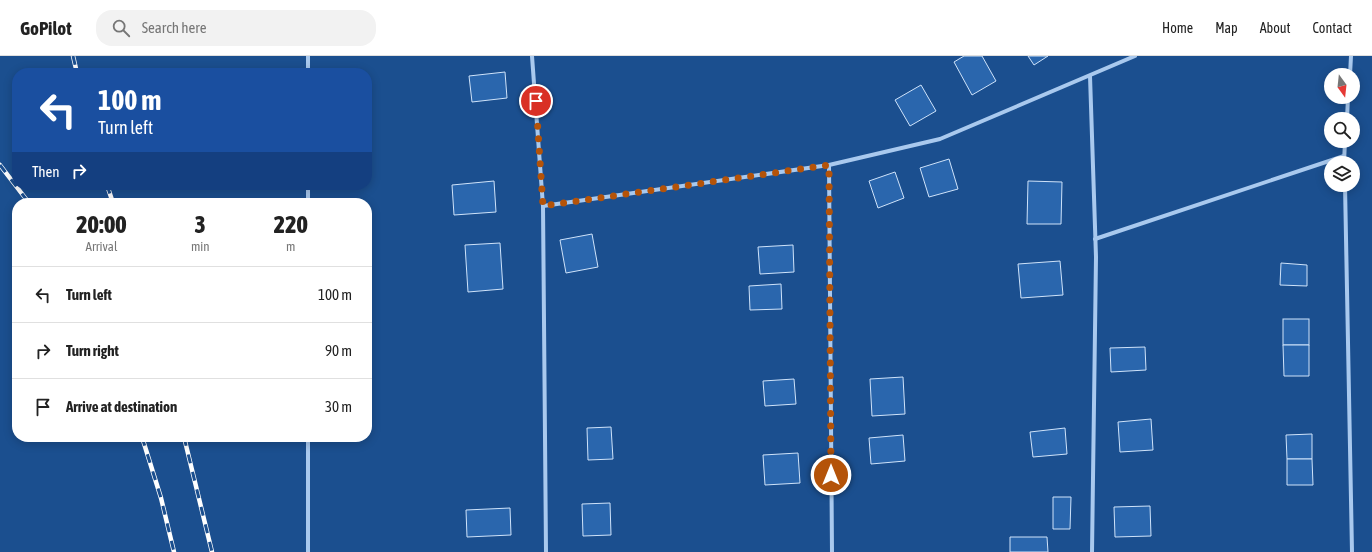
<!DOCTYPE html>
<style>
body{margin:0;font-family:"Asap Condensed",sans-serif;background:#f2f2f2;color:#222;height:100vh;display:flex;flex-direction:column;font-size:15px;white-space:nowrap}
*{box-sizing:border-box;margin:0}
p{font-size:13px;color:#767676}
.icon{flex:none;width:22px;height:22px;fill:none;stroke:currentColor;stroke-width:2;stroke-linecap:round;stroke-linejoin:round}
.map{position:relative;flex:1;overflow:hidden}
.side{position:absolute;left:12px;top:142px;width:360px;height:244px;display:flex;flex-direction:column;background:#fff;border-radius:16px;box-shadow:0 2px 10px #0003}
.side>*{flex:none}
.banner{position:absolute;left:12px;top:12px;width:360px;height:122px;border-radius:16px;box-shadow:0 2px 10px #0003;background:#1a4fa0;color:#fff;overflow:hidden}
.needle{width:26px;rotate:165deg}
.tools{position:absolute;left:1324px;top:12px;display:grid;gap:8px}
.tools a{display:grid;place-items:center;width:36px;height:36px;border-radius:50%;background:#fff;box-shadow:0 2px 10px #0003;font-size:20px}
.pin{position:absolute;display:grid;place-items:center;width:34px;height:34px;color:#fff;margin:-17px;border:2px solid #fff;border-radius:50%;box-shadow:0 1px 4px #0007}
.me{position:absolute;width:44px;margin:-22px;rotate:0deg;stroke-linejoin:round;filter:drop-shadow(0 0 3px #0008)}
.turn{display:flex;align-items:center;gap:14px;height:84px;padding:0 20px;font-size:18px}
.turn .icon{width:52px;height:52px;stroke-width:2.5}
.turn b{display:block;font-size:28px;line-height:34px}
.then{display:flex;align-items:center;height:38px;padding:0 20px;background:#0003;gap:8px;font-size:15px}
.eta{display:flex;justify-content:space-evenly;align-items:center;height:68px;text-align:center}
.eta b{font-size:24px;font-weight:800;line-height:28px}
ul{padding:0;list-style:none}
li{display:flex;align-items:center;gap:12px;height:56px;padding:0 20px;border-top:1px solid #e0e0e0}
li div{flex:1}
li b{display:block;font-size:15px}
li em{font-style:normal}
header{display:flex;align-items:center;gap:24px;box-sizing:border-box;height:56px;padding:0 20px;background:#fff;border-bottom:1px solid #e0e0e0}
header strong{font-size:19px}
nav{display:flex;gap:22px;margin-inline-start:auto;font-size:14px}
.search{width:280px;height:36px;background:#f2f2f2;display:flex;align-items:center;gap:10px;box-sizing:border-box;padding:0 14px;border-radius:16px;color:#767676;font-size:15px}
.map>svg:first-child{display:block}
</style>
<header>
<strong>GoPilot</strong>
<div class="search"><svg class="icon" aria-label="search" viewBox="0 0 24 24"><circle cx="10" cy="10" r="6"/><path d="M15 15l6 6"/></svg>Search here</div>
<nav><a>Home</a><a>Map</a><a>About</a><a>Contact</a></nav>
</header>
<div class="map">
<svg width="1372" height="496" viewBox="0 0 1372 496">
<rect width="100%" height="100%" fill="#1b4f8f"/>
<g fill="#2a66ad" stroke="#cfe3fa">
<polygon points="964,0 982,0 996,25 972,39 954,6"/>
<polygon points="1028,0 1048,0 1034,9"/>
<polygon points="505,16 507,42 472,46 469,20"/>
<polygon points="921,29 936,55 910,70 895,44"/>
<polygon points="949,103 958,133 929,141 920,112"/>
<polygon points="895,116 904,142 878,152 869,125"/>
<polygon points="494,125 496,156 454,159 452,129"/>
<polygon points="1028,125 1062,126 1061,168 1027,168"/>
<polygon points="592,178 598,211 566,217 560,184"/>
<polygon points="500,187 503,233 468,236 465,189"/>
<polygon points="793,189 794,216 760,218 758,191"/>
<polygon points="1060,205 1063,239 1021,242 1018,208"/>
<polygon points="1281,207 1307,209 1307,230 1280,229"/>
<polygon points="781,228 782,253 750,254 749,230"/>
<rect x="1283" y="263" width="26" height="26"/>
<polygon points="1283,289 1309,289 1309,320 1284,320"/>
<polygon points="1145,291 1146,314 1111,316 1110,292"/>
<polygon points="903,321 905,358 872,360 870,323"/>
<polygon points="794,323 796,348 765,350 763,325"/>
<polygon points="1151,363 1153,394 1120,396 1118,366"/>
<polygon points="611,371 613,403 588,404 587,372"/>
<polygon points="1065,372 1067,398 1033,401 1030,376"/>
<polygon points="1312,378 1312,403 1287,403 1286,379"/>
<polygon points="903,379 905,405 871,408 869,382"/>
<polygon points="798,397 800,427 765,429 763,399"/>
<polygon points="1287,403 1312,403 1313,429 1287,429"/>
<polygon points="1053,441 1071,441 1070,473 1053,473"/>
<polygon points="610,447 611,479 583,480 582,448"/>
<polygon points="1150,450 1151,480 1115,481 1114,451"/>
<polygon points="510,452 511,479 467,481 466,454"/>
<polygon points="1010,481 1047,481 1048,496 1010,496"/>
</g>
<g fill="none" stroke-linecap="round" stroke-linejoin="round">
<g stroke="#a9c9ee" stroke-width="4">
<polyline points="308,0 308,17"/>
<polyline points="532,0 543,150 829,109 940,83 1135,0"/>
<polyline points="1350,19 1351,0"/>
<polyline points="1090,20 1096,201 1092,496"/>
<polyline points="1347,63 1348,41"/>
<polyline points="1344,107 1345,85"/>
<polyline points="829,109 832,496"/>
<polyline points="308,129 308,147"/>
<polyline points="1345,129 1352,496"/>
<polyline points="543,150 546,496"/>
<polyline points="1095,183 1344,100"/>
<polyline points="308,381 308,496"/>
</g>
<defs>
<g id="rail">
<polyline points="73,0 77,17"/>
<polyline points="0,109 29,147"/>
<polyline points="107,129 113,147"/>
<polyline points="142,381 161,442 174,496"/>
<polyline points="184,381 212,496"/>
</g>
</defs>
<use href="#rail" stroke="#fff" stroke-width="4.5"/>
<use href="#rail" stroke="#1b4f8f" stroke-width="3" stroke-dasharray="9" stroke-linecap="butt"/>
</g>
<g fill="none" stroke-linecap="round" stroke-linejoin="round">
<polyline stroke="#b45309" stroke-width="7" stroke-dasharray="0 12.6" points="536,45 543,150 829,109 831,419"/>
</g>
</svg>
<div class="tools">
<a><svg class="needle" viewBox="-14 -14 28 28"><path d="M0-13l5 13h-10z" fill="#e53935"/><path d="M0 13l5-13h-10z" fill="#767676"/></svg></a>
<a><svg class="icon" aria-label="search" viewBox="0 0 24 24"><circle cx="10" cy="10" r="6"/><path d="M15 15l6 6"/></svg></a>
<a><svg class="icon" aria-label="layers" viewBox="0 0 24 24"><path d="M12 4l9 5-9 5-9-5zM3 14l9 5 9-5"/></svg></a>
</div>
<div class="pin" style="left:536px;top:45px;background:#d93025"><svg class="icon" aria-label="arrive" viewBox="0 0 24 24"><path d="M6 21V4h12l-3 4 3 4H6"/></svg></div>
<svg class="me" style="left:831px;top:419px" viewBox="-20 -20 40 40"><circle r="17" fill="#b45309" stroke="#fff" stroke-width="3"/><path d="M0-11L8 9 0 5-8 9z" fill="#fff"/></svg>
<div class="banner">
<div class="turn"><svg class="icon" aria-label="left" viewBox="0 0 24 24"><path d="M17 20v-9H6M10 6l-5 5 5 5"/></svg><div><b>100 m</b>Turn left</div></div>
<div class="then">Then<svg class="icon" aria-label="right" viewBox="0 0 24 24"><path d="M7 20v-9h11M14 6l5 5-5 5"/></svg></div>
</div>
<section class="side">
<div class="eta">
<div><b>20:00</b><p>Arrival</p></div>
<div><b>3</b><p>min</p></div>
<div><b>220</b><p>m</p></div>
</div>
<ul>
<li><svg class="icon" aria-label="left" viewBox="0 0 24 24"><path d="M17 20v-9H6M10 6l-5 5 5 5"/></svg><div><b>Turn left</b></div><em>100 m</em></li>
<li><svg class="icon" aria-label="right" viewBox="0 0 24 24"><path d="M7 20v-9h11M14 6l5 5-5 5"/></svg><div><b>Turn right</b></div><em>90 m</em></li>
<li><svg class="icon" aria-label="arrive" viewBox="0 0 24 24"><path d="M6 21V4h12l-3 4 3 4H6"/></svg><div><b>Arrive at destination</b></div><em>30 m</em></li>
</ul>
</section>
</div>
